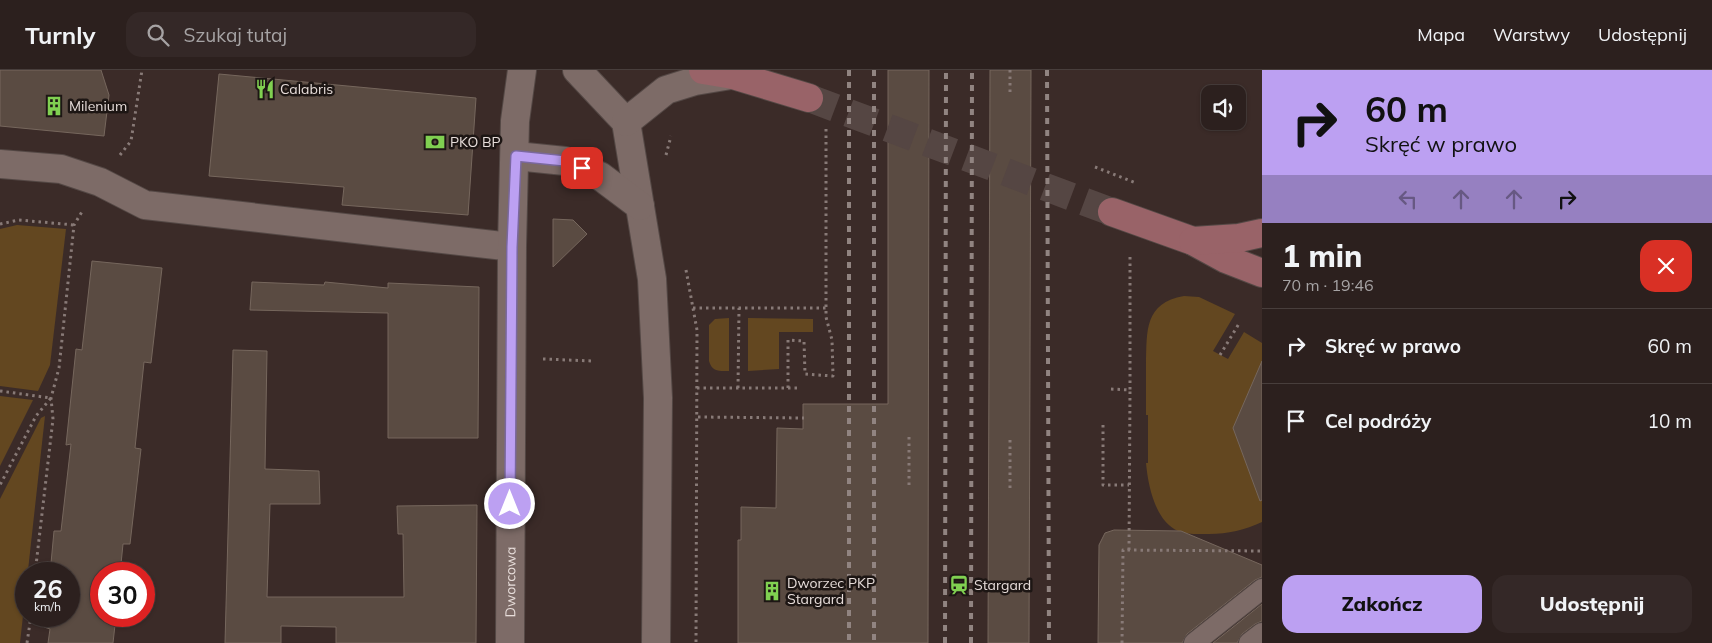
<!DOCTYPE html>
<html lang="pl">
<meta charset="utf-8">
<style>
body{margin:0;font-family:Mulish,sans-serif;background:#342827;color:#f1f3f6;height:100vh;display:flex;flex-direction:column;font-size:19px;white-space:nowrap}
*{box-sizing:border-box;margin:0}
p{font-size:16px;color:#a6a3a4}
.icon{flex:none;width:28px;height:28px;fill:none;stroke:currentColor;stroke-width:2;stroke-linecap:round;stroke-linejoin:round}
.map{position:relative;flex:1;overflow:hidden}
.side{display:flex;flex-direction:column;background:#2c201e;width:450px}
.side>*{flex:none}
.guide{background:#bca0f2;color:#111;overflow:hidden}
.tools{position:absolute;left:1201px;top:15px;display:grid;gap:10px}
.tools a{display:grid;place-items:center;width:45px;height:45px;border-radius:10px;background:#2c201e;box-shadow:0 1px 4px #0004,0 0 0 1px #483e3c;font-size:25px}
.speed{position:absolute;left:15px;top:492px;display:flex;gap:10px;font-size:25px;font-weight:700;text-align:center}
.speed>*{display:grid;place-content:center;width:65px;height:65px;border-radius:50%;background:#2c201e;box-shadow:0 1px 4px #0004,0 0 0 1px #483e3c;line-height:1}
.speed small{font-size:12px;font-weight:400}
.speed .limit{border:8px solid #d22;background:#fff;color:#111}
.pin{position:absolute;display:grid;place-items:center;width:42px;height:42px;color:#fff;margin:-21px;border-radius:10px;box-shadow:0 2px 8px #0006}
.me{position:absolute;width:55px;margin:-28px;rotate:0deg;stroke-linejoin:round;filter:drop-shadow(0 0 4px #0008)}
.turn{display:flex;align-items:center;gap:18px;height:105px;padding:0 20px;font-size:22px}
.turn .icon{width:65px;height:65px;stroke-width:2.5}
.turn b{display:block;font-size:35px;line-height:42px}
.lanes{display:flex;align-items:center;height:48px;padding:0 20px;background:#0003;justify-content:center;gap:25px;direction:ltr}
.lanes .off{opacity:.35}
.round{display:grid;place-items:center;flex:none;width:52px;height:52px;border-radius:15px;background:#342827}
.summary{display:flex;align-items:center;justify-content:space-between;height:85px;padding:0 20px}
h1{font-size:30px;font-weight:800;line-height:38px}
.action{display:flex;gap:10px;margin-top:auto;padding:10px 20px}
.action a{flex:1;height:58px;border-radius:15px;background:#bca0f2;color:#111;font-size:20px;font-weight:800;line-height:58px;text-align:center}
.action a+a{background:#342827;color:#f1f3f6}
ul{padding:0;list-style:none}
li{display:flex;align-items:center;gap:15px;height:75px;padding:0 20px;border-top:1px solid #483e3c}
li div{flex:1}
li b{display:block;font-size:19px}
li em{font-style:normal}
header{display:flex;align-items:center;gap:30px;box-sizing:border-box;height:70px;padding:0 25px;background:#2c201e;border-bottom:1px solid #483e3c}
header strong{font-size:24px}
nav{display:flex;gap:28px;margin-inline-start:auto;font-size:18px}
.search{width:350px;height:45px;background:#342827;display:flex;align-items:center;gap:12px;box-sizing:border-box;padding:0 18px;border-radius:15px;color:#a6a3a4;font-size:19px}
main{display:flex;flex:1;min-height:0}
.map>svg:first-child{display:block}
</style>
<header>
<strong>Turnly</strong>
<div class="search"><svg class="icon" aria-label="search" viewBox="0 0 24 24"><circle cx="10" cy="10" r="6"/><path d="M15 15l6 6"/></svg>Szukaj tutaj</div>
<nav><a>Mapa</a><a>Warstwy</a><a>Udostępnij</a></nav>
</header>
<main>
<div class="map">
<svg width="1262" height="573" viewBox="0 0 1262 573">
<rect width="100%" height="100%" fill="#3b2b28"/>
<g fill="#634720">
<polygon points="17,155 66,159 50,295 38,321 0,316 0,159"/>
<path d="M1184,226L1199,227L1235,244L1213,281L1228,289L1244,262L1262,273V452C1245,460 1228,464 1209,464C1200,464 1187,465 1178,461C1155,451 1148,415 1146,393H1148V345H1146C1146,328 1146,311 1146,294C1147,261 1144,233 1184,226Z"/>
<path d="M729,248V301C719,301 712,302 709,291V255L715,249Z"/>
<polygon points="748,248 813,249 813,262 779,262 779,299 748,301"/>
<polygon points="0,326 33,330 0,396"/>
<polygon points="45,346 20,573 0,573 0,429 41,348"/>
</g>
<g fill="#5a4b42" stroke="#76675d">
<polygon points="0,0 101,0 109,25 104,66 0,56"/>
<polygon points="888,0 929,0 928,573 738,573 738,470 741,470 741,437 776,438 777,358 803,359 803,334 888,334"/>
<polygon points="990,0 1031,0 1029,573 988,573"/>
<polygon points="219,4 476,28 468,145 342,135 344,117 209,106"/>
<polygon points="553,149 573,150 587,164 553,197"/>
<polygon points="92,191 162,198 151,293 144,292 135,378 141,379 130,474 123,474 120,504 101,504 101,546 116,546 113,573 48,573 50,559 44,557 45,546 69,546 69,504 50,504 54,461 61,461 71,374 66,375 76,279 82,280"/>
<polygon points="252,212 324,215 325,212 388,218 388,213 479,217 478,368 388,368 388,243 250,240"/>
<polygon points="233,280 267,281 265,399 319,401 320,434 270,434 267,527 404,527 403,464 398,464 397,436 477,435 476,573 336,573 336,557 281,556 281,573 225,573"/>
<polygon points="1262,291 1262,430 1260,431 1233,358"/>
<polygon points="1114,460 1181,461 1262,495 1262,507 1255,510 1187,564 1182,573 1098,573 1099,475 1105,463"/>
<polygon points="1262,534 1262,551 1255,554 1242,564 1237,573 1213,573"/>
</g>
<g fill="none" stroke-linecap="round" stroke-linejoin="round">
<polyline stroke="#554643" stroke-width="28" stroke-dasharray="28 14" stroke-linecap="butt" points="809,28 1112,142"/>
<defs>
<g id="lane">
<polyline points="1194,573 1262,519"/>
<polyline points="1249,573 1262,563"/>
</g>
<g id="street">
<polyline points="577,0 626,52 652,209 658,328 656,573"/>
<polyline points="626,52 666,20 695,11 731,5"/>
<polyline points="516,86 565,91 600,106 640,136"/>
<polyline points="0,94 61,99 100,112 145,135 512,177"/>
<path id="s1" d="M510,573L512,177L515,51L522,0"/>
</g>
<g id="secondary">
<polyline points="703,0 733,5 809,28"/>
<polyline points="1112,142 1193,171 1226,189 1262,203"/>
<polyline points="1193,171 1239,168 1262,163"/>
</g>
</defs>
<use href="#lane" stroke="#544845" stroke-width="22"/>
<use href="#street" stroke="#544845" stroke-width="30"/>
<use href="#secondary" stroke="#544845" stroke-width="30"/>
<g stroke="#887a77" stroke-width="3" stroke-dasharray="2.5 4" stroke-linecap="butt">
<polyline points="1010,22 1010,0"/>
<polyline points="120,85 131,71 142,0"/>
<polyline points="666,85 671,66"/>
<polyline points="1095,97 1136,113"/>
<polyline points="0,154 19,150 74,155"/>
<polyline points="686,200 697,260 696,573"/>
<polyline points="693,238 826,238"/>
<polyline points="1220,285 1240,252"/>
<polyline points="543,289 593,291"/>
<polyline points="697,318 797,318"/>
<polyline points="738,318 739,238"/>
<polyline points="788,318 788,270 804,271 805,304 833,306 832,270 826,247 826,56"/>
<polyline points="1111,319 1130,320 1130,186"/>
<polyline points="0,321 51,328 36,346 0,415"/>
<polyline points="698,347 804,348"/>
<polyline points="1103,355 1103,415 1129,415"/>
<polyline points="909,415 909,367"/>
<polyline points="1010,418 1010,367"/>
<polyline points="1129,480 1130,320"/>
<polyline points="35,504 53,349 51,328 59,298 74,155 83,140"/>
<polyline points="27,573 31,546"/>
<polyline points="1122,573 1123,480 1262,481"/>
</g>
<use href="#lane" stroke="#7d6b67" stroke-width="20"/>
<use href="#street" stroke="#7d6b67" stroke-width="28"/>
<use href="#secondary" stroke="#996368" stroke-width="28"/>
<g stroke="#918481" stroke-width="4" stroke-dasharray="6 6" stroke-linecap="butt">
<polyline points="849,0 849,573"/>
<polyline points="874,0 874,573"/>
<polyline points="1047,0 1049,573"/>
<polyline points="945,573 946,0"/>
<polyline points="971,573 972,0"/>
</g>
</g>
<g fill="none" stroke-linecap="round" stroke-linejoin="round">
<defs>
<polyline id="route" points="510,434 512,177 516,86 565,91 582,98"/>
</defs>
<use href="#route" stroke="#7a689d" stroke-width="12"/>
<use href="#route" stroke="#bca0f2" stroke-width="9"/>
</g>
<defs>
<symbol id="restaurant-bare" viewBox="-9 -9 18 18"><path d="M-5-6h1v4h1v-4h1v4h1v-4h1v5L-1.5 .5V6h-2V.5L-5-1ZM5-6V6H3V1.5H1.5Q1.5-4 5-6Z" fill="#80d051" stroke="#1d1614" stroke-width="2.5" paint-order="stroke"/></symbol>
<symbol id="building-bare" viewBox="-9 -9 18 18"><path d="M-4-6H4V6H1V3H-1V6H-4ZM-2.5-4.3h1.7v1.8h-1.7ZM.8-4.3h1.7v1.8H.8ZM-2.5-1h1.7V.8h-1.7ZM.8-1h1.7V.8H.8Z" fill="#80d051" stroke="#1d1614" stroke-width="2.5" paint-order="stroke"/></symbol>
<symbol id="bank-bare" viewBox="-9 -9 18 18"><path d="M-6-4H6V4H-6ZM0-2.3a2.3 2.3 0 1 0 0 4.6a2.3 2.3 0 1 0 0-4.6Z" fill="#80d051" stroke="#1d1614" stroke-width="2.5" paint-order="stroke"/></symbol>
<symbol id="station-bare" viewBox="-9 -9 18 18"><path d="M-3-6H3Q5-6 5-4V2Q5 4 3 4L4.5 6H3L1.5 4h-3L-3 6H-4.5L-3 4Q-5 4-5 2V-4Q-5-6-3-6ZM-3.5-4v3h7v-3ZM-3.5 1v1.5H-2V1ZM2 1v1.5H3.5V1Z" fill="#80d051" stroke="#1d1614" stroke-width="2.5" paint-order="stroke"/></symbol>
</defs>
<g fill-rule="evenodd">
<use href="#restaurant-bare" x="251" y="5" width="28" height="28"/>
<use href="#building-bare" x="40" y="22" width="28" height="28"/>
<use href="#bank-bare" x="421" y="58" width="28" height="28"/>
<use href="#station-bare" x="945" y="501" width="28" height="28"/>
<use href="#building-bare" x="758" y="507" width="28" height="28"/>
</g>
<g text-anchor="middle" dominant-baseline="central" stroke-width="5" stroke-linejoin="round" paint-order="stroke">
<g font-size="14" fill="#e7ddda" stroke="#1d1614" text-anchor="start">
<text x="280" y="19">Calabris</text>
<text x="69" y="36">Milenium</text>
<text x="450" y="72">PKO BP</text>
<text x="787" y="513">Dworzec PKP<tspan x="787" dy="16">Stargard</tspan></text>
<text x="974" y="515">Stargard</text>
</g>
<g font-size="14" fill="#e7ddda" stroke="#1d1614">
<text stroke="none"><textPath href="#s1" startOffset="61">Dworcowa</textPath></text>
</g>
</g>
</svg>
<div class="tools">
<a><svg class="icon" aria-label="sound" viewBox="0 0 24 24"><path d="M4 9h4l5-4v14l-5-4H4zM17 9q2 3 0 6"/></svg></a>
</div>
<div class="speed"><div>26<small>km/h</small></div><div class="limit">30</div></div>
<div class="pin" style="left:582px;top:98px;background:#d93025"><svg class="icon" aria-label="arrive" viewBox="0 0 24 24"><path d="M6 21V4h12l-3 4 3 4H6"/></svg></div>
<svg class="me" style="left:510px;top:434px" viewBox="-20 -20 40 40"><circle r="17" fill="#bca0f2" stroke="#fff" stroke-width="3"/><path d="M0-11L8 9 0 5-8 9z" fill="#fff"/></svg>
</div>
<section class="side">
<div class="guide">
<div class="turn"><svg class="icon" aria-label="right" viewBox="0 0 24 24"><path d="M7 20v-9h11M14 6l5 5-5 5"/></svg><div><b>60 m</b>Skręć w prawo</div></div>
<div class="lanes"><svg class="icon off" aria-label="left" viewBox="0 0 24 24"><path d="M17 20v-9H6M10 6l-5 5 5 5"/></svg><svg class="icon off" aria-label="ahead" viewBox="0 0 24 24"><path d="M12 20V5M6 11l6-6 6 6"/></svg><svg class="icon off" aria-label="ahead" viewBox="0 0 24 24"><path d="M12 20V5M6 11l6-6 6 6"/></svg><svg class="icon" aria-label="right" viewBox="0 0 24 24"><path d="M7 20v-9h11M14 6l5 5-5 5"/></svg></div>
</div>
<div class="summary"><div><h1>1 min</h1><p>70 m · 19:46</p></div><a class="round" style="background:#d93025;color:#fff"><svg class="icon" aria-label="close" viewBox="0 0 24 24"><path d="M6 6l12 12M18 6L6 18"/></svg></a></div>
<ul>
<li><svg class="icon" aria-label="right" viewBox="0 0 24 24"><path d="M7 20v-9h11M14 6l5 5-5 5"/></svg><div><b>Skręć w prawo</b></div><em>60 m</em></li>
<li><svg class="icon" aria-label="arrive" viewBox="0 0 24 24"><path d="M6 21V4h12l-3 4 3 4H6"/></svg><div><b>Cel podróży</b></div><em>10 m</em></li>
</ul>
<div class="action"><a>Zakończ</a><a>Udostępnij</a></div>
</section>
</main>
